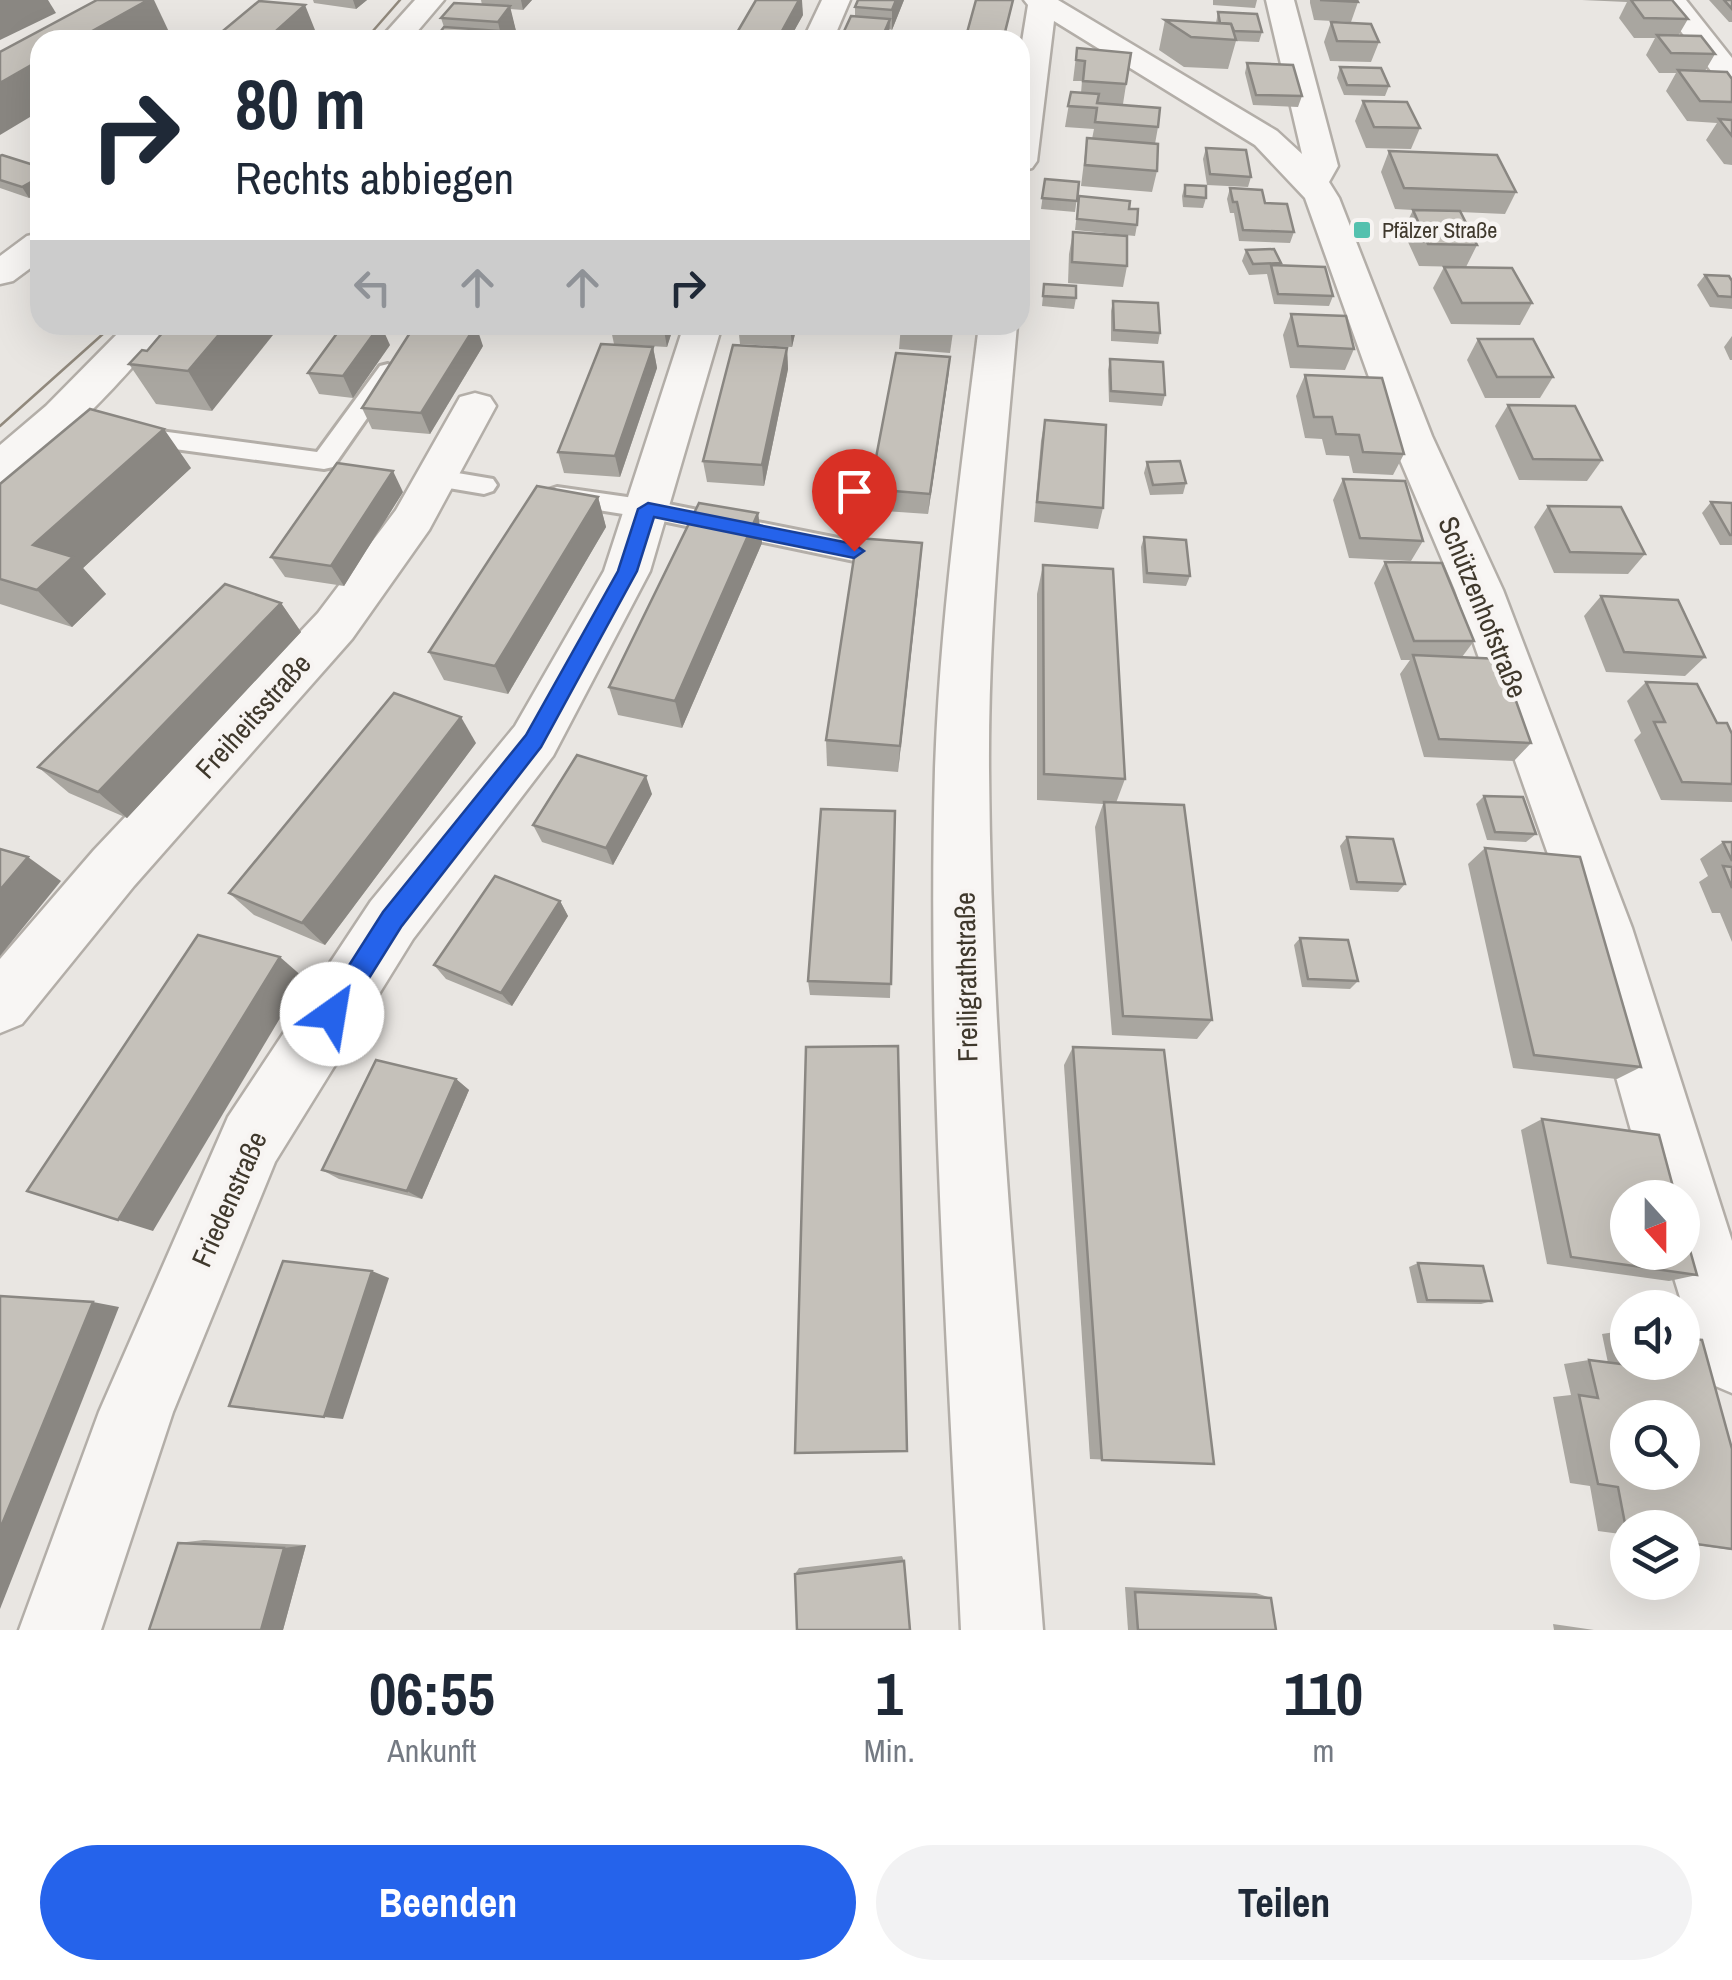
<!DOCTYPE html>
<html lang="de">
<meta charset="utf-8">
<style>
body{margin:0;font-family:"Archivo Narrow",sans-serif;background:#f2f2f3;color:#1f2937;height:100vh;display:flex;flex-direction:column;font-size:38px;white-space:nowrap}
*{box-sizing:border-box;margin:0}
p{font-size:32px;color:#747a83}
.icon{flex:none;width:55px;height:55px;fill:none;stroke:currentColor;stroke-width:2;stroke-linecap:round;stroke-linejoin:round}
.map{position:relative;height:1630px;overflow:hidden}
.side{display:flex;flex-direction:column;background:#fff;flex:1}
.side>*{flex:none}
.hud{position:absolute;left:30px;top:30px;width:1000px;height:305px;border-radius:30px;box-shadow:0 10px 40px #0002;background:#fff;color:#1f2937;overflow:hidden}
.needle{width:65px;rotate:159deg}
.fabs{position:absolute;left:1610px;top:1180px;display:grid;gap:20px}
.fabs a{display:grid;place-items:center;width:90px;height:90px;border-radius:50%;background:#fff;box-shadow:0 10px 40px #0002;font-size:50px}
.pin{position:absolute;display:grid;place-items:center;width:85px;height:85px;color:#fff;margin:-102px -42px;border-radius:50% 50% 50% 0;rotate:-45deg;box-shadow:0 0 10px #0007}
.pin .icon{rotate:45deg}
.me{position:absolute;width:110px;margin:-55px;rotate:32deg;stroke-linejoin:round;filter:drop-shadow(0 0 8px #0008)}
.turn{display:flex;align-items:center;gap:35px;height:210px;padding:0 40px;font-size:45px}
.turn .icon{width:130px;height:130px;stroke-width:2.5}
.turn b{display:block;font-size:70px;line-height:85px}
.lanes{display:flex;align-items:center;height:95px;padding:0 40px;background:#0003;justify-content:center;gap:50px;direction:ltr}
.lanes .off{opacity:.35}
.eta{display:flex;justify-content:space-evenly;align-items:center;height:170px;text-align:center}
.eta b{font-size:60px;font-weight:700;line-height:70px}
.button{display:flex;gap:20px;margin-top:auto;padding:20px 40px}
.button a{flex:1;height:115px;border-radius:60px;background:#2563eb;color:#fff;font-size:40px;font-weight:700;line-height:115px;text-align:center}
.button a+a{background:#f2f2f3;color:#1f2937}
.map>svg:first-child{display:block}
</style>
<div class="map">
<svg width="1732" height="1630" viewBox="0 0 1732 1630">
<rect width="100%" height="100%" fill="#e9e6e2"/>
<g fill="none" stroke-linecap="round" stroke-linejoin="round">
<defs>
<g id="service">
<polygon points="388,364 400,371 333,467 324,469 130,443 118,435 130,427 317,452 380,366"/>
<polygon points="434,469 493,479 497,485 493,491 484,494 425,484 421,478"/>
<polygon points="557,487 648,500 888,548 898,551 902,558 898,565 888,568 648,518 548,502 544,496 548,490"/>
</g>
<g id="minor">
<polygon points="822,0 850,0 833,40 803,40"/>
<polygon points="1024,0 1058,0 1277,131 1302,154 1266,0 1294,0 1338,166 1329,182 1339,198 1432,436 1503,590 1632,928 1732,1241 1732,1393 1706,1382 1666,1252 1682,1252 1682,1198 1650,1198 1574,928 1455,590 1390,436 1305,198 1255,145 1054,21 1037,161 1032,168 1020,171 1020,54 1028,5"/>
<polygon points="1657,0 1686,0 1732,58 1732,87 1721,84"/>
<polygon points="40,233 40,261 13,281 0,284 0,256 27,236"/>
<polygon points="684,325 722,325 650,571 553,756 413,939 275,1162 173,1412 101,1630 19,1630 99,1412 228,1117 371,901 515,726 604,571"/>
<path d="M979,325H1017C1004,473 988,621 989,770C991,1057 1021,1344 1043,1630H961C948,1344 927,1056 935,769C940,620 961,472 979,325Z"/>
<polygon points="475,393 490,397 496,406 429,530 352,639 134,886 22,1024 0,1033 0,959 94,850 318,613 396,510 460,397"/>
</g>
<g id="tertiary">
<polygon points="415,0 444,0 410,40 379,40"/>
<path d="M126,325H167C142,361 39,472 0,483V445L46,406Z"/>
</g>
</defs>
<use href="#service" stroke="#b3aea8" stroke-width="6"/>
<use href="#minor" stroke="#b3aea8" stroke-width="5"/>
<use href="#tertiary" stroke="#b3aea8" stroke-width="5"/>
<use href="#service" fill="#f8f6f4" fill-rule="evenodd"/>
<use href="#minor" fill="#f8f6f4" fill-rule="evenodd"/>
<use href="#tertiary" fill="#f8f6f4" fill-rule="evenodd"/>
<g stroke="#91897d" stroke-width="2.5">
<polyline points="365,40 400,0"/>
<polyline points="0,426 113,325"/>
</g>
</g>
<g fill="#a9a6a0">
<polygon points="313,0 367,0 356,9 314,3"/>
<polygon points="481,0 532,0 523,10 510,9 517,35 513,40 434,40 444,27 441,18 482,5"/>
<polygon points="904,0 892,30 855,16 855,7"/>
<polygon points="1213,0 1257,0 1255,8 1213,5"/>
<polygon points="1310,0 1357,0 1358,2 1351,22 1314,20 1310,3"/>
<polygon points="1582,0 1672,0 1688,19 1678,36 1715,54 1705,71 1732,79 1732,165 1724,164 1706,140 1717,123 1687,121 1666,91 1676,73 1659,73 1646,55 1655,38 1634,38 1619,18 1627,2"/>
<polygon points="1709,0 1732,0 1732,22 1729,22"/>
<polygon points="1218,12 1262,32 1259,42 1236,41 1228,69 1184,67 1159,50 1165,20 1216,23"/>
<polygon points="803,15 789,40 735,40 735,36"/>
<polygon points="1331,22 1379,42 1371,62 1330,61 1324,42"/>
<polygon points="1077,48 1131,53 1123,104 1158,127 1155,144 1157,171 1152,192 1081,186 1087,138 1092,139 1094,129 1065,127 1071,92 1081,93 1082,81 1073,81"/>
<polygon points="1247,63 1302,96 1298,107 1253,105 1245,73"/>
<polygon points="1340,67 1389,86 1385,96 1344,95 1337,78"/>
<polygon points="1363,101 1420,128 1411,149 1366,148 1355,121"/>
<polygon points="1206,148 1251,177 1248,187 1207,185 1203,159"/>
<polygon points="1389,151 1516,192 1505,214 1460,212 1477,245 1466,267 1419,266 1403,231 1413,210 1395,209 1381,172"/>
<polygon points="0,156 40,167 40,191 29,198 0,188"/>
<polygon points="1045,179 1079,182 1075,212 1041,209"/>
<polygon points="1185,185 1206,198 1203,208 1183,207 1182,196"/>
<polygon points="1230,188 1265,203 1294,232 1290,243 1239,241 1234,213 1230,213 1227,199"/>
<polygon points="1079,196 1129,209 1137,225 1135,236 1075,230"/>
<polygon points="1073,232 1127,266 1123,287 1068,283 1069,254"/>
<polygon points="1246,250 1281,263 1280,265 1333,296 1329,306 1274,304 1267,274 1249,275 1242,261"/>
<polygon points="1444,267 1532,303 1520,325 1451,324 1433,288"/>
<polygon points="1705,275 1732,281 1732,309 1710,307 1697,285"/>
<polygon points="1044,284 1076,298 1074,309 1042,306"/>
<polygon points="1113,301 1160,333 1158,344 1111,341 1111,311"/>
<polygon points="1291,314 1354,349 1345,370 1290,368 1283,335"/>
<polygon points="169,325 212,411 156,404 129,364 147,351"/>
<polygon points="610,325 674,325 667,347 614,344"/>
<polygon points="738,325 797,325 792,347 740,344"/>
<polygon points="901,325 954,325 950,353 899,349"/>
<polygon points="1732,336 1732,360 1730,360 1724,347"/>
<polygon points="1478,339 1553,377 1540,398 1485,398 1467,360"/>
<polygon points="390,345 353,398 319,394 308,373"/>
<polygon points="483,346 430,434 372,429 362,408"/>
<polygon points="653,347 657,368 620,477 564,473 558,452"/>
<polygon points="787,348 788,369 764,486 707,482 703,461"/>
<polygon points="950,357 948,378 928,514 870,510 870,489"/>
<polygon points="1110,359 1165,395 1162,406 1109,402 1108,370"/>
<polygon points="1305,375 1404,454 1393,475 1353,473 1349,456 1326,455 1322,439 1305,438 1296,396"/>
<polygon points="1508,405 1602,460 1587,481 1519,480 1495,426"/>
<polygon points="1045,420 1103,508 1098,529 1034,522 1041,441"/>
<polygon points="1147,462 1186,483 1183,494 1150,495 1144,473"/>
<polygon points="191,468 83,568 106,594 72,627 0,604 0,484"/>
<polygon points="1343,479 1423,541 1411,561 1349,558 1333,500"/>
<polygon points="403,492 344,586 285,577 271,557"/>
<polygon points="598,497 606,527 508,694 444,680 429,652"/>
<polygon points="1711,502 1732,503 1732,545 1720,545 1702,513"/>
<polygon points="1548,506 1645,554 1628,574 1554,573 1534,527"/>
<polygon points="758,513 762,543 682,728 618,715 609,687"/>
<polygon points="1144,537 1190,576 1186,586 1143,583 1141,547"/>
<polygon points="922,543 898,772 827,766 826,740"/>
<polygon points="1385,562 1474,641 1462,657 1531,743 1514,761 1424,757 1400,674 1410,660 1401,660 1374,583"/>
<polygon points="1043,565 1125,779 1116,803 1212,1020 1197,1039 1112,1035 1095,827 1103,804 1037,800 1037,594"/>
<polygon points="1601,596 1705,657 1685,676 1606,672 1584,616"/>
<polygon points="281,603 301,632 127,818 69,793 38,767"/>
<polygon points="1646,682 1732,734 1732,802 1661,800 1634,740 1641,733 1627,701"/>
<polygon points="476,743 325,945 254,915 229,893"/>
<polygon points="652,794 613,865 542,842 533,825"/>
<polygon points="1484,796 1536,834 1526,842 1487,840 1476,804"/>
<polygon points="895,811 890,998 810,995 808,981"/>
<polygon points="1347,837 1405,884 1398,892 1350,890 1340,846"/>
<polygon points="1723,842 1732,842 1732,942 1720,913 1712,913 1699,882 1708,876 1700,859"/>
<polygon points="1485,848 1641,1067 1617,1079 1513,1068 1468,864"/>
<polygon points="560,901 568,916 512,1006 446,979 434,965"/>
<polygon points="1300,938 1358,981 1350,989 1302,987 1294,945"/>
<polygon points="1073,1047 1214,1464 1090,1459 1064,1065"/>
<polygon points="456,1079 469,1090 422,1199 339,1179 322,1170"/>
<polygon points="1542,1119 1697,1275 1669,1281 1547,1264 1521,1130"/>
<polygon points="1418,1263 1492,1301 1481,1304 1417,1303 1409,1267"/>
<polygon points="1628,1330 1628,1362 1682,1362 1732,1449 1732,1550 1682,1543 1682,1528 1628,1528 1628,1535 1598,1531 1590,1486 1570,1483 1553,1397 1571,1395 1564,1364 1589,1360 1608,1363 1602,1334"/>
<polygon points="204,1540 306,1545 283,1630 149,1630 178,1543"/>
<polygon points="902,1556 904,1561 795,1574 799,1568"/>
<polygon points="1125,1587 1256,1593 1271,1598 1276,1630 1128,1630"/>
<polygon points="1553,1624 1594,1630 1554,1630"/>
</g>
<g fill="#8a8782">
<polygon points="0,0 48,0 56,13 0,40"/>
<polygon points="148,0 154,0 170,34 161,40 76,40"/>
<polygon points="353,0 367,0 356,9"/>
<polygon points="521,0 532,0 523,10"/>
<polygon points="799,0 802,0 803,15 789,40 777,40"/>
<polygon points="896,0 904,0 892,30 892,10"/>
<polygon points="305,5 319,40 266,40"/>
<polygon points="510,6 517,35 513,40 494,40 500,31 498,22"/>
<polygon points="890,19 889,40 881,40"/>
<polygon points="40,60 40,111 0,135 0,83"/>
<polygon points="40,177 40,191 29,198 22,187"/>
<polygon points="227,325 281,325 212,411 188,371"/>
<polygon points="380,325 381,325 390,345 353,398 343,376"/>
<polygon points="476,325 483,346 430,434 421,413"/>
<polygon points="663,325 674,325 667,347"/>
<polygon points="790,325 797,325 792,347"/>
<polygon points="653,347 657,368 620,477 615,456"/>
<polygon points="787,348 788,369 764,486 762,465"/>
<polygon points="950,357 948,378 928,514 930,494"/>
<polygon points="164,429 191,468 83,568 106,594 72,627 37,590 33,545"/>
<polygon points="393,471 403,492 344,586 331,566"/>
<polygon points="598,497 606,527 508,694 495,666"/>
<polygon points="758,513 762,543 682,728 675,701"/>
<polygon points="922,543 920,572 898,772 900,746"/>
<polygon points="281,603 301,632 127,818 98,792"/>
<polygon points="461,717 476,743 325,945 302,923"/>
<polygon points="646,776 652,794 613,865 606,848"/>
<polygon points="28,857 61,881 0,956 0,890"/>
<polygon points="560,901 568,916 512,1006 501,993"/>
<polygon points="280,957 304,978 153,1231 118,1220"/>
<polygon points="456,1079 469,1090 422,1199 407,1191"/>
<polygon points="372,1271 389,1278 343,1419 324,1417"/>
<polygon points="93,1302 119,1307 0,1609 0,1529"/>
<polygon points="306,1545 283,1630 261,1630 284,1548"/>
</g>
<g fill="#c5c1ba" stroke="#8a8782" stroke-width="2.5" fill-rule="evenodd">
<polygon points="97,0 148,0 76,40 40,40 40,60 0,83 0,52"/>
<polygon points="756,0 799,0 777,40 735,36"/>
<polygon points="858,0 896,0 892,10 855,7"/>
<polygon points="976,0 1013,0 1003,40 965,40"/>
<polygon points="1320,0 1357,0 1358,2"/>
<polygon points="1631,0 1672,0 1688,19 1644,18"/>
<polygon points="1724,0 1732,0 1732,9"/>
<polygon points="259,1 305,5 266,40 212,40"/>
<polygon points="454,3 510,6 498,22 441,18"/>
<polygon points="1218,12 1257,14 1262,32 1234,31 1231,24 1220,23"/>
<polygon points="851,16 890,19 881,40 840,40"/>
<polygon points="1165,20 1231,24 1236,40 1191,37"/>
<polygon points="1331,22 1371,24 1379,42 1337,41"/>
<polygon points="444,27 500,31 494,40 434,40"/>
<polygon points="1657,35 1701,36 1715,54 1671,53"/>
<polygon points="1077,48 1131,53 1126,84 1083,81 1085,61 1076,60"/>
<polygon points="1247,63 1293,65 1302,96 1256,95"/>
<polygon points="1340,67 1381,68 1389,86 1347,85"/>
<polygon points="1678,70 1727,72 1732,79 1732,102 1700,101"/>
<polygon points="1071,92 1099,94 1097,103 1160,108 1158,127 1095,122 1097,108 1068,106"/>
<polygon points="1363,101 1407,102 1420,128 1374,127"/>
<polygon points="1719,119 1732,120 1732,136"/>
<polygon points="1087,138 1158,144 1157,171 1085,165"/>
<polygon points="1206,148 1246,150 1251,177 1210,174"/>
<polygon points="1389,151 1497,155 1516,192 1404,188"/>
<polygon points="2,155 40,167 40,177 22,187 0,180 0,156"/>
<polygon points="1045,179 1079,182 1077,201 1042,198"/>
<polygon points="1185,185 1206,186 1206,198 1185,196"/>
<polygon points="1230,188 1262,190 1265,203 1287,204 1294,232 1243,230 1237,202 1233,202"/>
<polygon points="1079,196 1130,201 1129,209 1138,209 1137,225 1077,219"/>
<polygon points="1413,210 1460,211 1477,245 1428,244"/>
<polygon points="1073,232 1127,236 1127,266 1072,262"/>
<polygon points="1274,249 1281,263 1253,264 1246,250"/>
<polygon points="1271,265 1325,267 1333,296 1278,294"/>
<polygon points="1444,267 1512,268 1532,303 1462,303"/>
<polygon points="1705,275 1729,276 1732,281 1732,297 1718,296"/>
<polygon points="1044,284 1076,286 1076,298 1043,296"/>
<polygon points="1113,301 1158,303 1160,333 1114,330"/>
<polygon points="1291,314 1346,316 1354,349 1298,346"/>
<polygon points="169,325 227,325 188,371 129,364 142,350 147,351"/>
<polygon points="343,325 380,325 343,376 308,373"/>
<polygon points="415,325 476,325 421,413 362,408"/>
<polygon points="901,325 953,325 952,332 900,328"/>
<polygon points="1478,339 1533,339 1553,377 1497,377"/>
<polygon points="601,344 653,347 615,456 558,452"/>
<polygon points="733,345 787,348 762,465 703,461"/>
<polygon points="896,353 950,357 930,494 870,489"/>
<polygon points="1110,359 1163,362 1165,395 1111,391"/>
<polygon points="1305,375 1382,378 1404,454 1363,452 1359,435 1336,434 1332,417 1314,417"/>
<polygon points="1508,405 1575,406 1602,460 1533,459"/>
<polygon points="90,409 164,429 33,545 73,557 37,590 0,579 0,484"/>
<polygon points="1045,420 1106,425 1103,508 1037,502"/>
<polygon points="1180,461 1186,483 1153,485 1147,462"/>
<polygon points="337,463 393,471 331,566 271,557"/>
<polygon points="1343,479 1405,481 1423,541 1360,538"/>
<polygon points="537,486 598,497 495,666 429,652"/>
<polygon points="1711,502 1732,503 1732,535 1730,535"/>
<polygon points="699,503 758,513 675,701 609,687"/>
<polygon points="1548,506 1621,507 1645,554 1570,552"/>
<polygon points="1144,537 1186,540 1190,576 1147,573"/>
<polygon points="857,538 922,543 900,746 826,740"/>
<polygon points="1385,562 1442,563 1474,641 1414,641"/>
<polygon points="1043,565 1113,569 1125,779 1044,774"/>
<polygon points="225,584 281,603 98,792 38,767"/>
<polygon points="1601,596 1678,600 1705,657 1624,652"/>
<polygon points="1413,655 1501,659 1531,743 1439,739"/>
<polygon points="1646,682 1697,684 1717,723 1727,723 1732,734 1732,784 1682,782 1654,722 1665,722"/>
<polygon points="394,693 461,717 302,923 229,893"/>
<polygon points="577,755 646,776 606,848 533,825"/>
<polygon points="1484,796 1523,797 1536,834 1495,832"/>
<polygon points="1104,802 1184,805 1212,1020 1123,1016"/>
<polygon points="821,809 895,811 891,984 808,981"/>
<polygon points="1347,837 1393,839 1405,884 1357,882"/>
<polygon points="1723,842 1732,842 1732,861"/>
<polygon points="1485,848 1580,857 1641,1067 1534,1055"/>
<polygon points="0,849 28,857 0,890"/>
<polygon points="1723,866 1732,867 1732,888"/>
<polygon points="495,876 560,901 501,993 434,965"/>
<polygon points="198,935 280,957 118,1220 27,1191"/>
<polygon points="1300,938 1348,940 1358,981 1308,979"/>
<polygon points="898,1046 907,1451 795,1453 806,1047"/>
<polygon points="1073,1047 1164,1050 1214,1464 1102,1460"/>
<polygon points="376,1060 456,1079 407,1191 322,1170"/>
<polygon points="1542,1119 1659,1135 1676,1198 1628,1198 1628,1252 1682,1252 1682,1222 1697,1275 1571,1257"/>
<polygon points="283,1261 372,1271 324,1417 229,1406"/>
<polygon points="1418,1263 1483,1266 1492,1301 1427,1300"/>
<polygon points="0,1296 93,1302 0,1529"/>
<path d="M1682,1338L1702,1340L1732,1449V1549L1682,1542V1528H1628L1627,1534L1618,1487L1598,1484L1579,1395L1598,1398L1589,1360L1637,1366L1636,1362H1682ZM1628,1418H1682V1472H1628Z"/>
<polygon points="178,1543 284,1548 261,1630 149,1630"/>
<polygon points="904,1561 910,1630 797,1630 795,1574"/>
<polygon points="1135,1592 1271,1598 1276,1630 1138,1630"/>
</g>
<polygon fill="#2563eb" stroke="#184099" stroke-width="2.5" points="648,503 854,544 864,551 854,558 654,517 637,571 541,747 401,927 341,1023 332,1026 323,1023 319,1014 323,1006 383,912 526,735 618,571 638,509"/>
<rect fill="#54c1ae" stroke="#f7f4f2" stroke-width="4" x="1352" y="220" width="20" height="20" rx="5"/>
<g text-anchor="middle" dominant-baseline="central" stroke-width="9" stroke-linejoin="round" paint-order="stroke">
<g font-size="22" fill="#3f382c" stroke="#f7f4f2" text-anchor="start">
<text x="1382" y="230">Pfälzer Straße</text>
</g>
<g font-size="28" fill="#3f382c" stroke="#f7f4f2">
<text transform="translate(1483 607) rotate(68)">Schützenhofstraße</text>
<text transform="translate(253 716) rotate(-48)">Freiheitsstraße</text>
<text transform="translate(966 977) rotate(-91)">Freiligrathstraße</text>
<text transform="translate(229 1199) rotate(-66)">Friedenstraße</text>
</g>
</g>
</svg>
<div class="fabs">
<a><svg class="needle" viewBox="-14 -14 28 28"><path d="M0-13l5 13h-10z" fill="#e53935"/><path d="M0 13l5-13h-10z" fill="#747a83"/></svg></a>
<a><svg class="icon" aria-label="sound" viewBox="0 0 24 24"><path d="M4 9h4l5-4v14l-5-4H4zM17 9q2 3 0 6"/></svg></a>
<a><svg class="icon" aria-label="search" viewBox="0 0 24 24"><circle cx="10" cy="10" r="6"/><path d="M15 15l6 6"/></svg></a>
<a><svg class="icon" aria-label="layers" viewBox="0 0 24 24"><path d="M12 4l9 5-9 5-9-5zM3 14l9 5 9-5"/></svg></a>
</div>
<div class="pin" style="left:854px;top:551px;background:#d93025"><svg class="icon" aria-label="arrive" viewBox="0 0 24 24"><path d="M6 21V4h12l-3 4 3 4H6"/></svg></div>
<svg class="me" style="left:332px;top:1014px" viewBox="-20 -20 40 40"><circle r="19" fill="#fff"/><path d="M0-13L10 11 0 6-10 11z" fill="#2563eb"/></svg>
<div class="hud">
<div class="turn"><svg class="icon" aria-label="right" viewBox="0 0 24 24"><path d="M7 20v-9h11M14 6l5 5-5 5"/></svg><div><b>80 m</b>Rechts abbiegen</div></div>
<div class="lanes"><svg class="icon off" aria-label="left" viewBox="0 0 24 24"><path d="M17 20v-9H6M10 6l-5 5 5 5"/></svg><svg class="icon off" aria-label="ahead" viewBox="0 0 24 24"><path d="M12 20V5M6 11l6-6 6 6"/></svg><svg class="icon off" aria-label="ahead" viewBox="0 0 24 24"><path d="M12 20V5M6 11l6-6 6 6"/></svg><svg class="icon" aria-label="right" viewBox="0 0 24 24"><path d="M7 20v-9h11M14 6l5 5-5 5"/></svg></div>
</div>
</div>
<section class="side">
<div class="eta">
<div><b>06:55</b><p>Ankunft</p></div>
<div><b>1</b><p>Min.</p></div>
<div><b>110</b><p>m</p></div>
</div>
<div class="button"><a>Beenden</a><a>Teilen</a></div>
</section>
